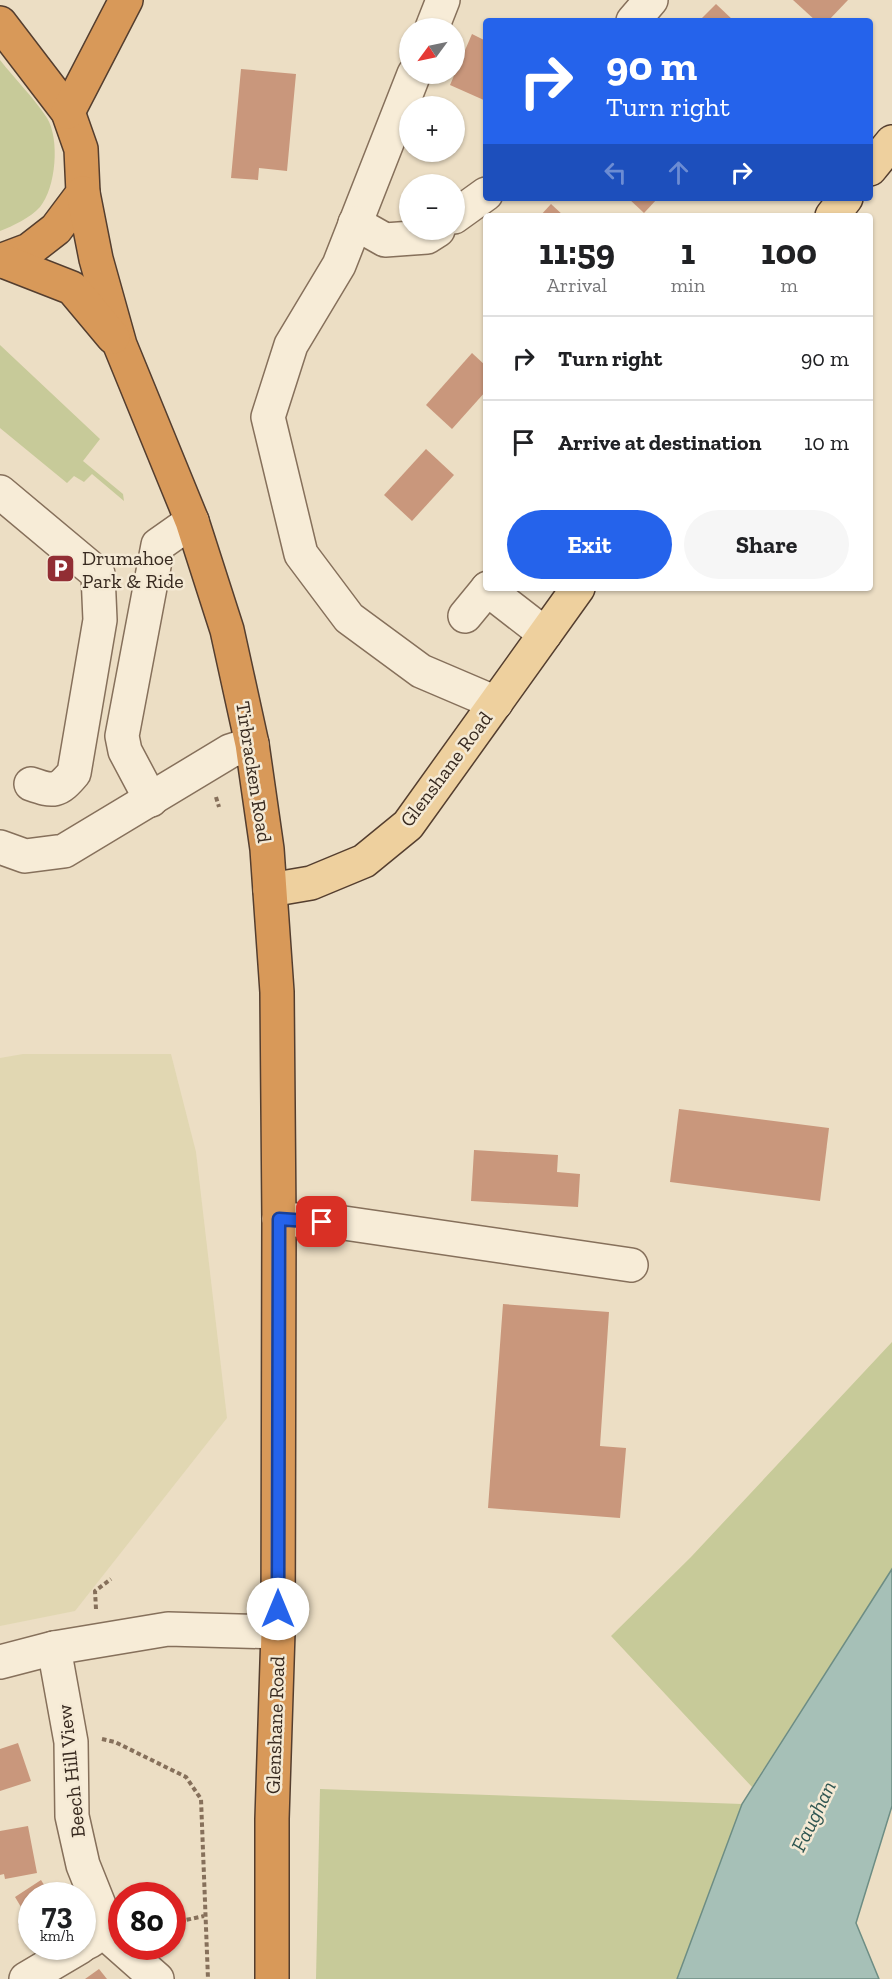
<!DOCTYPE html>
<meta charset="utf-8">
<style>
body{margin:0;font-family:"Zilla Slab",serif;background:#f6f6f6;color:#202124;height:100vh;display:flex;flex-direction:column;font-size:22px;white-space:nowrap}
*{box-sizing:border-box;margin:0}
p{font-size:20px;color:#757577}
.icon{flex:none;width:33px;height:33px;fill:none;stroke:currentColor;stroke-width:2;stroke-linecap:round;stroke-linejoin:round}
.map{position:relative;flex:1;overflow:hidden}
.details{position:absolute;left:483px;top:213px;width:390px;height:378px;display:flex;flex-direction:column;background:#fff;border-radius:6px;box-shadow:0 2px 4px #0004}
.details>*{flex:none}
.top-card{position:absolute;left:483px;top:18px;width:390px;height:183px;border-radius:6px;box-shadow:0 2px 4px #0004;background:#2563eb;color:#fff;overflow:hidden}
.needle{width:39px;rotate:237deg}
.tools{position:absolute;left:399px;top:18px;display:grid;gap:12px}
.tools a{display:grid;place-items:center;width:66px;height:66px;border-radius:50%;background:#fff;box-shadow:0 2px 4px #0004;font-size:30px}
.speed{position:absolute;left:18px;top:1882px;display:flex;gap:12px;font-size:30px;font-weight:700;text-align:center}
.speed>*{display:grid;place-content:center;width:78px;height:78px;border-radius:50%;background:#fff;box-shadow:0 2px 4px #0004;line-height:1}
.speed small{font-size:15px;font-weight:400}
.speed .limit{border:9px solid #d22;background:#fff;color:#111}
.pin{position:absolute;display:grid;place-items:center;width:51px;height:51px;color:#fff;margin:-26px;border-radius:12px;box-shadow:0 3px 9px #0006}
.me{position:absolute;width:66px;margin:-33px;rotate:0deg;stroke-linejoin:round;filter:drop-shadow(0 0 4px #0008)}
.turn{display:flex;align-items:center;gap:21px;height:126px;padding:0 24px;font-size:27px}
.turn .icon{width:78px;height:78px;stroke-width:2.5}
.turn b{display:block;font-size:42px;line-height:51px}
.lanes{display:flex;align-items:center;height:57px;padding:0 24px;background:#0003;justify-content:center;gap:30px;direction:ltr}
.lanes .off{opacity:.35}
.eta{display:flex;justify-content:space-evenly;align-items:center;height:102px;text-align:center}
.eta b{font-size:36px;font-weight:800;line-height:42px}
.cta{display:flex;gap:12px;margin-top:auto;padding:12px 24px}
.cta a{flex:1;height:69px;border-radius:36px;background:#2563eb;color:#fff;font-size:24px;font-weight:800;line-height:69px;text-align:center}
.cta a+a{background:#f6f6f6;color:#202124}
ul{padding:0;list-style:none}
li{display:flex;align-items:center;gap:18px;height:84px;padding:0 24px;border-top:2px solid #e0e0e0}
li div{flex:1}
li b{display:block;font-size:22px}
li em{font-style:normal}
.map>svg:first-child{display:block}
</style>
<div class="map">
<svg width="892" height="1979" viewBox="0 0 892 1979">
<rect width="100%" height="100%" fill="#ecdec4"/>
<polygon fill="#e1d7b2" points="23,1054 171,1054 196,1152 227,1418 75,1611 0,1626 0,1058"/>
<g fill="#c7ca99">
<path d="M0,60C15,79 34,98 47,118C60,139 56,188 40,207C30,218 13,226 0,231Z"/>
<polygon points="0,345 100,439 83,461 123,494 124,501 92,474 84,482 74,476 67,483 0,428"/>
<polygon points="892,1342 892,1569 752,1787 611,1636 691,1557"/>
<polygon points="320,1789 742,1804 677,1979 316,1979"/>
</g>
<polygon fill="#a6c0b7" stroke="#6d8d84" stroke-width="1.5" points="892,1569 892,1806 856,1923 879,1979 677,1979 742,1804"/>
<g fill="#c9977c">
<polygon points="793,0 848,0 828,21 816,21"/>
<polygon points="716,4 734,21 699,21"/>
<polygon points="472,34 486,41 486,101 450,85"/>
<polygon points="241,69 296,74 287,171 259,168 258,180 231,178"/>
<polygon points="628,198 658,198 644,213"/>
<polygon points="551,204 564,216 540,216"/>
<polygon points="472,353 486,366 486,391 452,429 426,405"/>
<polygon points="426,449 454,475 412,521 384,495"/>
<polygon points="679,1109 829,1128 820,1201 670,1182"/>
<polygon points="474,1150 558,1155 557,1172 580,1174 578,1207 471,1201"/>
<polygon points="503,1304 609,1312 600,1446 626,1448 620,1518 488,1508"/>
<polygon points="18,1743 31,1781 0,1791 0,1749"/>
<polygon points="28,1826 37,1873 5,1879 4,1874 0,1875 0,1831"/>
<polygon points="41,1880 51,1896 32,1896 32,1933 26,1936 18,1924 27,1917 15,1897"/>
<polygon points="99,1969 107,1979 85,1979"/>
</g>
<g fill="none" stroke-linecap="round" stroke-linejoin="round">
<defs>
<g id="minor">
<polyline points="633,21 651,0"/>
<polyline points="432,28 443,0"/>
<polyline points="414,74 339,265 291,345 268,417 301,554 349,618 421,671 496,703"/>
<polyline points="454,217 486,194"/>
<polyline points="355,223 385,240 427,237 438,230"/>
<path d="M0,492L98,574L100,620L74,773C58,792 54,792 31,784"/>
<polyline points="487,589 545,634"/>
<polyline points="465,616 488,588"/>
<polyline points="151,800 125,751 122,736 158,545 192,521"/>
<polyline points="0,847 25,856 64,851 230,751 252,744"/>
<polyline points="279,1219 344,1223 631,1265"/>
<polyline points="54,1648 71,1742 72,1816 83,1865 103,1915 90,1941 82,1945"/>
<polyline points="0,1662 54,1648 168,1629 278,1632"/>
<polyline points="97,1926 157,1979"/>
<polyline points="26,1979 80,1947"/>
</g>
<g id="major">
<polyline points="870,169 892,142"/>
<polyline points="832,216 846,198"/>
<polyline points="270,890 311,883 364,861 408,825 578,588"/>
</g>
<g id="highway">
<polyline points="0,23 68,112 81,149 83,193 56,229 29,250 0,261"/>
<polyline points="68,112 126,0"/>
<polyline points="83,193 96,259 120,345 192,521 227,630 252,744 267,849 277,992 279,1219 278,1632 272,1819 272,1979"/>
<polyline points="3,261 72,288 113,337"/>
</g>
</defs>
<use href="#minor" stroke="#86705b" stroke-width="36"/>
<use href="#major" stroke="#543e2f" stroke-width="36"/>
<use href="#highway" stroke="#543e2f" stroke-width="36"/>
<g stroke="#86705b" stroke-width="4" stroke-dasharray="4.5 3" stroke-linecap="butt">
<polyline points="216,797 219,807"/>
<polyline points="96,1609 95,1591 111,1579"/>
<polyline points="102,1739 115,1742 186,1777 201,1799 208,1979"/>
<polyline points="172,1923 204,1916"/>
</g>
<use href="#minor" stroke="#f7ecd7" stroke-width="33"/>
<use href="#major" stroke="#eed09e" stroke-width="33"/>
<use href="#highway" stroke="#d89959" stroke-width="33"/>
</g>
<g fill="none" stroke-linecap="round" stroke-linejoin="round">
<defs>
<polyline id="route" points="278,1609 279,1219 322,1222"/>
</defs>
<use href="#route" stroke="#184099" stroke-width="15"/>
<use href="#route" stroke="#2563eb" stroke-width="10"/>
</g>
<defs>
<symbol id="parking-square" viewBox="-11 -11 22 22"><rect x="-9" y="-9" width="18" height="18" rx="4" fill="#922e34" stroke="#f4e9d4"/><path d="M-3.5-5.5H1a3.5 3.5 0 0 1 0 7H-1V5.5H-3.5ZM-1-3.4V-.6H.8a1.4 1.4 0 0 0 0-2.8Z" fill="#fff"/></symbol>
</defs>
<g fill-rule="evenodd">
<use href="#parking-square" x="44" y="552" width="33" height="33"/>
</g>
<g text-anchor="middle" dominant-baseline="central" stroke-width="5" stroke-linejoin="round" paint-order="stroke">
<g font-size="20" fill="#37291f" stroke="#f4e9d4" text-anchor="start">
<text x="82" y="558">Drumahoe<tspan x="82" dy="23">Park &amp; Ride</tspan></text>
</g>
<g font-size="20" fill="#37291f" stroke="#f4e9d4">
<text transform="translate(446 769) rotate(-53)">Glenshane Road</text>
<text transform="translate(254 772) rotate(81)">Tirbracken Road</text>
<text transform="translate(275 1725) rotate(-88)">Glenshane Road</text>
<text transform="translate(71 1771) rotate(-96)">Beech Hill View</text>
</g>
<g font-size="21" font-style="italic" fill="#2f5651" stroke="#f4e9d4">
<text transform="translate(813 1816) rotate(-64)">Faughan</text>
</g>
</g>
</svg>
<div class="tools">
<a><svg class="needle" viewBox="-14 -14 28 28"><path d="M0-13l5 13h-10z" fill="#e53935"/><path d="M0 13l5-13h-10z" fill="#757577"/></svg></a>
<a>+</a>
<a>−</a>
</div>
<div class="speed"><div>73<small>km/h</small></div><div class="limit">80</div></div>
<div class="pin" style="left:322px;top:1222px;background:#d93025"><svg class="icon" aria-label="arrive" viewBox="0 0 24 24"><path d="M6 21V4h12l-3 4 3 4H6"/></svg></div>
<svg class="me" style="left:278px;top:1609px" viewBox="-20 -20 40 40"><circle r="19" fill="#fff"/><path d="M0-13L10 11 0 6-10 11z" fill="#2563eb"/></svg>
<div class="top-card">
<div class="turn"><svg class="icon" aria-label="right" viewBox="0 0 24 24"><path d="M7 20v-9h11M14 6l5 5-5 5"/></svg><div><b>90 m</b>Turn right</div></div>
<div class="lanes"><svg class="icon off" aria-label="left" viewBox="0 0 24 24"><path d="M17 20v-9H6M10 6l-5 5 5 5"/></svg><svg class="icon off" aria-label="ahead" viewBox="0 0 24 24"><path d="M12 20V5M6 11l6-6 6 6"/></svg><svg class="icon" aria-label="right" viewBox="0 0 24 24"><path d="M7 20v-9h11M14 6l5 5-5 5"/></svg></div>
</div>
<section class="details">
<div class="eta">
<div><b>11:59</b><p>Arrival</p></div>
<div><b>1</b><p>min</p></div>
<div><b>100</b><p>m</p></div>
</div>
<ul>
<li><svg class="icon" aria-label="right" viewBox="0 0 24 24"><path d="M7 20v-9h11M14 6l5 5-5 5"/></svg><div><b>Turn right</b></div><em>90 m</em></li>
<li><svg class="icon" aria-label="arrive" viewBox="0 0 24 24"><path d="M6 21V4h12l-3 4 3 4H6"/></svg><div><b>Arrive at destination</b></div><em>10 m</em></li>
</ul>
<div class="cta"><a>Exit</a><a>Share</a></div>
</section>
</div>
